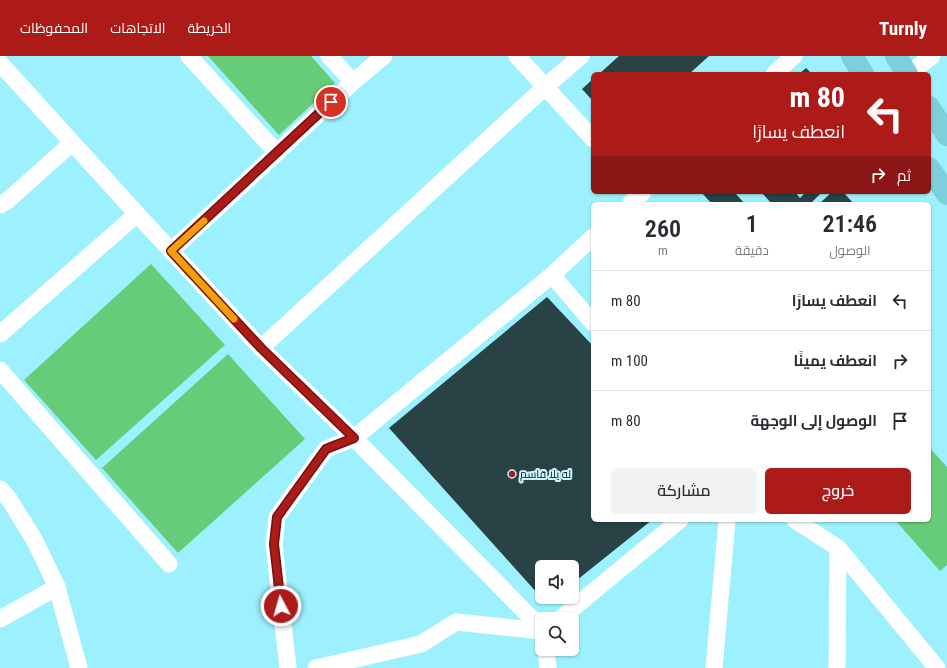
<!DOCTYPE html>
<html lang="ar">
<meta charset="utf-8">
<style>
body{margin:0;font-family:"Roboto Condensed",Cairo,sans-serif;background:#f2f2f3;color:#2b2b33;direction:rtl;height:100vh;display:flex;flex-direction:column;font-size:15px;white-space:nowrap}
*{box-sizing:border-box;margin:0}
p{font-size:13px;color:#7c7c81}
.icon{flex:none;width:22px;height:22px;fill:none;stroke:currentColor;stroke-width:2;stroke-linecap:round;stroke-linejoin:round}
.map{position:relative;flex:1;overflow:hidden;direction:ltr}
.details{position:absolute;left:591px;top:146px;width:340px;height:320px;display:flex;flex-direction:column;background:#fff;border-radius:6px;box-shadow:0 1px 3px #0004;direction:rtl}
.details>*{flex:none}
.top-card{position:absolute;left:591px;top:16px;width:340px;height:122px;border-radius:6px;box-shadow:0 1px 3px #0004;direction:rtl;background:#ad1b19;color:#fff;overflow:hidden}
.controls{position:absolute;left:535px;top:504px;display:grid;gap:8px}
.controls a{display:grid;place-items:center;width:44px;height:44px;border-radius:6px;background:#fff;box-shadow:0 1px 3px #0004;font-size:20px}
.pin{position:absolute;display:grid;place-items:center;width:34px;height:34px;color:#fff;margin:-17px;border:2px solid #fff;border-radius:50%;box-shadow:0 1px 4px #0007}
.me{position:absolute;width:44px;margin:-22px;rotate:354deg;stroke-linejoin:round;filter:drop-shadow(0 0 3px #0008)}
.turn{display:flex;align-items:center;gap:14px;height:84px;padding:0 20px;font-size:18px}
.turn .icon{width:52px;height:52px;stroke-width:2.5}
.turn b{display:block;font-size:28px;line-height:34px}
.then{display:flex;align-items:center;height:38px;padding:0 20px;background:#0003;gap:8px;font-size:15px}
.eta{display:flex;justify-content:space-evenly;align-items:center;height:68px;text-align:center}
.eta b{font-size:24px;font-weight:600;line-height:28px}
.cta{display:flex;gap:8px;margin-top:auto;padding:8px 20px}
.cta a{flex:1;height:46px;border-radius:6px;background:#ad1b19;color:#fff;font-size:16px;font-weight:600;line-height:46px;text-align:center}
.cta a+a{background:#f2f2f3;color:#2b2b33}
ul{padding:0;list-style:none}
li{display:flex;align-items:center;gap:12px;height:60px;padding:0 20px;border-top:1px solid #e1e1e2}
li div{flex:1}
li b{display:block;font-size:15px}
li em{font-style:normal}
header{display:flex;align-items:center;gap:24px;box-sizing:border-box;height:56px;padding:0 20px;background:#ad1b19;color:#fff}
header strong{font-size:19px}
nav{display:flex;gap:22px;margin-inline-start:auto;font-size:14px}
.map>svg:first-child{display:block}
</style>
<header>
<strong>Turnly</strong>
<nav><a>الخريطة</a><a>الاتجاهات</a><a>المحفوظات</a></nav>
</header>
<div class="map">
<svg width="947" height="612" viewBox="0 0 947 612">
<rect width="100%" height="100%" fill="#9df1fe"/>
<g fill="#67cc79">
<polygon points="208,0 311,0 335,27 279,79"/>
<polygon points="151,208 225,289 96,404 24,324"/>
<polygon points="228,298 305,383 178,497 102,412"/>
<polygon points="929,391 947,411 947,509 940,515 895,464 929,464"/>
</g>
<g fill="#284246">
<polygon points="619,0 709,0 689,18 599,18"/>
<polygon points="806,12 812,18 799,18"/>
<polygon points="593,23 593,45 582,33"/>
<polygon points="701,136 739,136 736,138 745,148 712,148"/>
<polygon points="761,136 795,136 800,142 806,136 822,136 810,148 772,148"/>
<polygon points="832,136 843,136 854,148 819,148"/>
<polygon points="547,241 593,290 593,464 652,464 572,528 572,511 542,511 542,541 555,541 547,548 389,372"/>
</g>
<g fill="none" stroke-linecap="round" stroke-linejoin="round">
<g stroke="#fff" stroke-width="17">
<polyline points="189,0 277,97"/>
<polyline points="329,0 353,26"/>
<polyline points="517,0 593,83"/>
<polyline points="0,7 137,158 261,292 354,382 542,573"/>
<polyline points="774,18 794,0"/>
<polyline points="909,18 932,0"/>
<polyline points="630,148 643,136"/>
<polyline points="0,149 7,145 72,87"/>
<polyline points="171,195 353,26 384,0"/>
<polyline points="552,219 593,267"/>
<polyline points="0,278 137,158"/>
<polyline points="261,292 545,31 581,0"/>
<polyline points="0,314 169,508"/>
<polyline points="0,433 9,443 35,485 57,531 79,612"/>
<polyline points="795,464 838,492 937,612"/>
<polyline points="0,563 57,531"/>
<polyline points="560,563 680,464"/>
<polyline points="546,593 548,612"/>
<polyline points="288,612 274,488 277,461 326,393 354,382 552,219 593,181"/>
<polyline points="316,612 421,588 456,566 542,575"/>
<polyline points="714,612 727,464"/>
<polyline points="837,612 838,492"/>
</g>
<g stroke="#7ccfdb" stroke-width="22">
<polyline points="852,0 863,18"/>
<polyline points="896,0 907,18"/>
<polyline points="929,51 947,79"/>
<polyline points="929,112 947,138"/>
</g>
</g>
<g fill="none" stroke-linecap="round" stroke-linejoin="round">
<defs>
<polyline id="route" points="281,550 274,488 277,461 326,393 354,382 261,292 171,195 331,46"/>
</defs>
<use href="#route" stroke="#701210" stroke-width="10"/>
<use href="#route" stroke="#ad1b19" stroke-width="7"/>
<polyline stroke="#f59e0b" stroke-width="7" points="204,165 171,195 234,263"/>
</g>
<circle fill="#ad1b19" stroke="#cff7fd" stroke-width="1.5" cx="512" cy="418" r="4"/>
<g text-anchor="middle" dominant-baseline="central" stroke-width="4" stroke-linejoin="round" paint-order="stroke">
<g font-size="11" fill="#021a1d" stroke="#cff7fd" text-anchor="start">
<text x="520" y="418">له يلا قاسم</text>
</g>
</g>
</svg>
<div class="controls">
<a><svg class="icon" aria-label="sound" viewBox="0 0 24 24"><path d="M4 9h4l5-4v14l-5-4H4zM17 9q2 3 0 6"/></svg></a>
<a><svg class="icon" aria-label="search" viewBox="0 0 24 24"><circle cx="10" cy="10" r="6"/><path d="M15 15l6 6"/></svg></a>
</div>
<div class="pin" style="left:331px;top:46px;background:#d93025"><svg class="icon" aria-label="arrive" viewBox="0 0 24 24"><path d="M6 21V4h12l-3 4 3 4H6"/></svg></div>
<svg class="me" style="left:281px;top:550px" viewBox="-20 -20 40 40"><circle r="17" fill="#ad1b19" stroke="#fff" stroke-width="3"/><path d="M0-11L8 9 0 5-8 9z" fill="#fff"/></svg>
<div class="top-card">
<div class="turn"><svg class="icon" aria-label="left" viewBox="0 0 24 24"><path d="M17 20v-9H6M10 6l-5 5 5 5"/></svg><div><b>80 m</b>انعطف يسارًا</div></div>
<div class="then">ثم<svg class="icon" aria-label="right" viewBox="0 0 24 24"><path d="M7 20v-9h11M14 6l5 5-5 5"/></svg></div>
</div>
<section class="details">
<div class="eta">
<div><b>21:46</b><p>الوصول</p></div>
<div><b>1</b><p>دقيقة</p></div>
<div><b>260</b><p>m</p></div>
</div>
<ul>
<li><svg class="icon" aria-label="left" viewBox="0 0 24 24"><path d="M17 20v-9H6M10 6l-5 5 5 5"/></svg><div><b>انعطف يسارًا</b></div><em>80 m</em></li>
<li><svg class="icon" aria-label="right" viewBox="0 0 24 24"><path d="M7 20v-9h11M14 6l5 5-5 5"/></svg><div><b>انعطف يمينًا</b></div><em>100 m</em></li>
<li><svg class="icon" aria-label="arrive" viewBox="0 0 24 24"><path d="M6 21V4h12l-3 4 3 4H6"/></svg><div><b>الوصول إلى الوجهة</b></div><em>80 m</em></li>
</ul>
<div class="cta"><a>خروج</a><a>مشاركة</a></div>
</section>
</div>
